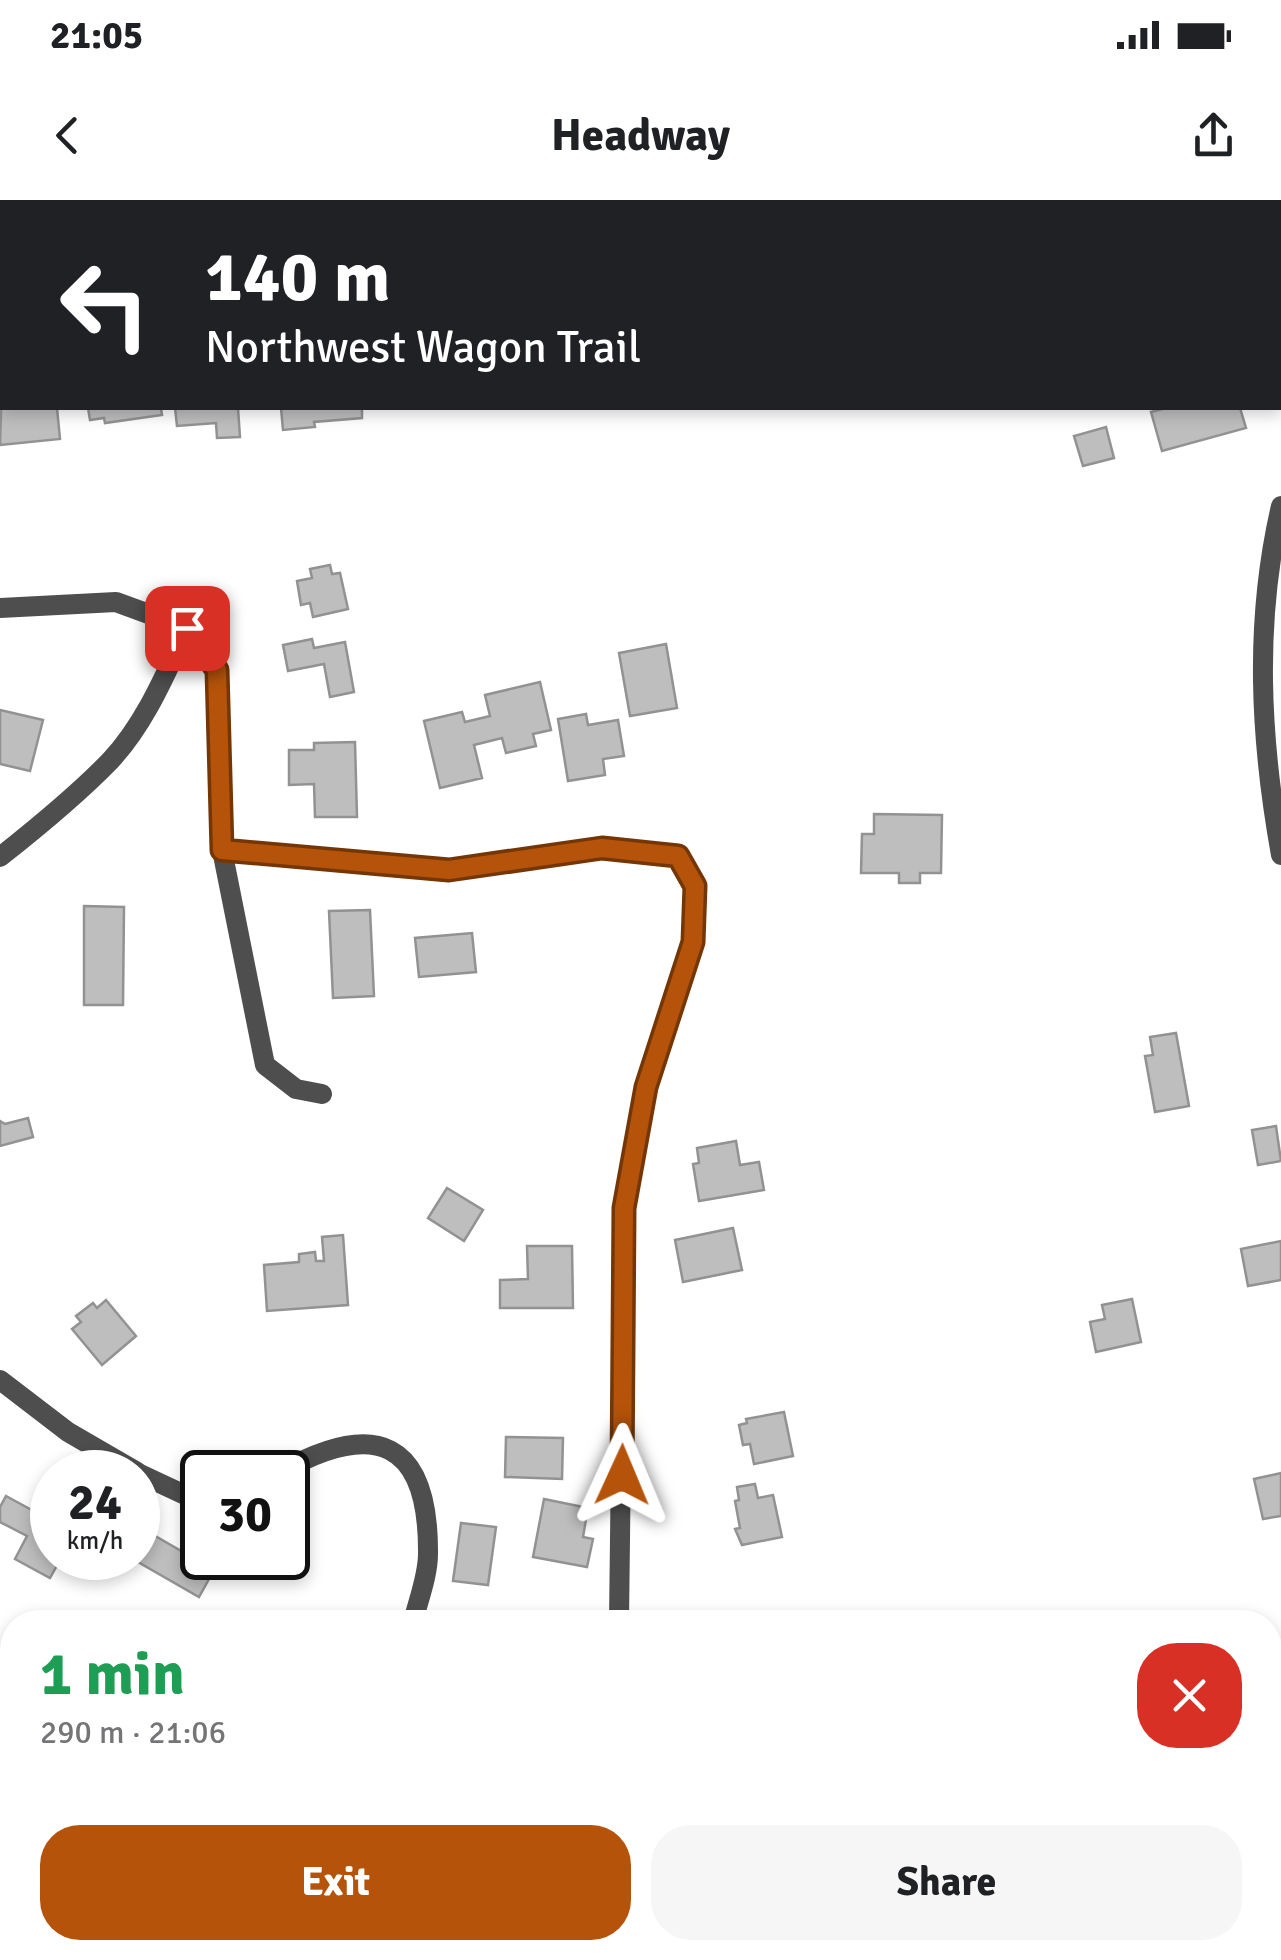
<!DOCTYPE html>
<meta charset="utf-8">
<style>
body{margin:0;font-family:Signika,sans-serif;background:#f6f6f6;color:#202124;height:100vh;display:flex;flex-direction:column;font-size:38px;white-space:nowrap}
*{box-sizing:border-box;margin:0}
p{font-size:32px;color:#757577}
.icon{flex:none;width:55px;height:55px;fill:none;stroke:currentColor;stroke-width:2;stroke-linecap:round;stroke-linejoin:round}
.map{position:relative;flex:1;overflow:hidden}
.details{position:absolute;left:0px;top:1410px;width:1282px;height:350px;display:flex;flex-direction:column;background:#fff;border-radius:40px 40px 0 0;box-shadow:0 5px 15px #0003}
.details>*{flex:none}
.top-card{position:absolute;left:0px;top:0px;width:1282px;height:210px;box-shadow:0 5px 15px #0003;background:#202124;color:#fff;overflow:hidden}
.speed{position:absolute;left:30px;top:1250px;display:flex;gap:20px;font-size:50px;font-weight:700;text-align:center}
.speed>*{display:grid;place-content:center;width:130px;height:130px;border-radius:50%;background:#fff;box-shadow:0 5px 15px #0003;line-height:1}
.speed small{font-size:25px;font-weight:400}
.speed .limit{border:5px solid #111;border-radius:15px;background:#fff;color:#111}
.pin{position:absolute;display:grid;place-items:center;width:85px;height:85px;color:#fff;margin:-42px;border-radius:20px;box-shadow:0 5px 15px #0006}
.me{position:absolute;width:110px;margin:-55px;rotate:1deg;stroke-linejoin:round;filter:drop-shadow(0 0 8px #0008)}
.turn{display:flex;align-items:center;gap:35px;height:210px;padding:0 40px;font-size:45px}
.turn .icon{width:130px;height:130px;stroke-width:2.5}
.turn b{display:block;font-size:70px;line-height:85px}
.round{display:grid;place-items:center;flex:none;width:105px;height:105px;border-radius:40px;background:#f6f6f6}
.overview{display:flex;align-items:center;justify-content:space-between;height:170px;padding:0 40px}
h1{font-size:60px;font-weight:700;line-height:75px;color:#1e9e55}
.cta{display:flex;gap:20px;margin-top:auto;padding:20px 40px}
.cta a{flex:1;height:115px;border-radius:40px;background:#b45309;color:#fff;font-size:40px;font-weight:700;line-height:115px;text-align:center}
.cta a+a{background:#f6f6f6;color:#202124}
.status{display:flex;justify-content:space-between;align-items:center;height:70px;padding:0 50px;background:#fff;direction:ltr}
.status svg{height:28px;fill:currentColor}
header{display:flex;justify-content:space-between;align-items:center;height:130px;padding:0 40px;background:#fff;font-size:45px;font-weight:700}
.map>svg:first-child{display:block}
</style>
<div class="status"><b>21:05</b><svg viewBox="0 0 49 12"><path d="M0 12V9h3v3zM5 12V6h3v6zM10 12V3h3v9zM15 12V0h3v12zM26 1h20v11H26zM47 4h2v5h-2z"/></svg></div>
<header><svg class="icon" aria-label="back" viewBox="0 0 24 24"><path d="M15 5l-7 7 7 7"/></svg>Headway<svg class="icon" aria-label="share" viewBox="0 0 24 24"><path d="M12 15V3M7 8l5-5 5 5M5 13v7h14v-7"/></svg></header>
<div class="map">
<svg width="1281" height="1760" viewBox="0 0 1281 1760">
<rect width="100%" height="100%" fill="#fff"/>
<g fill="#9c9c9c">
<polygon points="0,1483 12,1486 12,1647 0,1637"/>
<polygon points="137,1748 299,1748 298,1760 153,1760"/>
</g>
<g fill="#bebebe" stroke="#929292" stroke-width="2.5">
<polygon points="2,184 2,208 57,208 60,239 0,245"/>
<polygon points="88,208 161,208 162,215 105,223 104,218 90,220"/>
<polygon points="175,208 238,208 240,237 217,238 216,223 177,226"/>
<polygon points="281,208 362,208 362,218 314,222 315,227 283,230"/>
<polygon points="1166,208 1240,208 1246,228 1162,251 1151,212"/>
<polygon points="1106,227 1114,258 1083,266 1074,236"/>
<polygon points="330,365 332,374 340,373 348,409 313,417 310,403 301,405 297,381 312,378 310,369"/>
<polygon points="312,439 314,448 345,442 354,492 330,497 324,464 288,471 283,445"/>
<polygon points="666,444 677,508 630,516 619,453"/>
<polygon points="540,482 551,530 533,534 536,546 506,553 502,538 474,545 482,578 440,588 424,521 462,512 465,522 490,516 485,495"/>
<polygon points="0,510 43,520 30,571 0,564"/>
<polygon points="586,514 588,525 618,520 624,556 603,559 605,575 568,581 558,519"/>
<polygon points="355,542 357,617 315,617 314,584 289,585 289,550 314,550 314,543"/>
<polygon points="874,614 942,615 941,673 920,673 920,683 899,683 899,673 861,673 862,634 874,634"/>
<polygon points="84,706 124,707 123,805 84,805"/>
<polygon points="370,710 374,796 333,798 329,711"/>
<polygon points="472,733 476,772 419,777 415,738"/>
<polygon points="1176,833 1189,906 1155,912 1145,856 1153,855 1150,837"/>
<polygon points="28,918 33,937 0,946 0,921 5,924"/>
<polygon points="1276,926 1281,961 1258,965 1252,930"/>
<polygon points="736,941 740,965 759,962 764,990 699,1001 693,964 699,963 697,948"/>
<polygon points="447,988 483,1010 464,1041 428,1018"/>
<polygon points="733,1028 742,1070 683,1082 675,1040"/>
<polygon points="343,1035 348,1105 267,1111 264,1065 299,1062 299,1054 315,1052 316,1061 324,1061 322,1037"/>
<polygon points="1281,1041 1281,1080 1248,1086 1241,1049"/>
<polygon points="527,1046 572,1046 573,1108 500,1108 500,1080 528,1079"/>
<polygon points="1132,1099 1141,1142 1096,1152 1090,1122 1105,1119 1102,1105"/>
<polygon points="106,1100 136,1136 102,1165 72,1129 81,1122 76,1116 93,1103 97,1108"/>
<polygon points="784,1212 793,1256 754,1264 750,1244 743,1245 739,1225 747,1223 746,1219"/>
<polygon points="506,1237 563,1238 562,1279 505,1277"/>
<polygon points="1281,1273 1281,1316 1263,1319 1254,1279"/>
<polygon points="755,1284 758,1298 773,1295 782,1337 742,1345 735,1329 740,1328 735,1301 739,1300 737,1287"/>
<polygon points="6,1296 41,1315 46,1305 52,1308 52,1358 61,1358 50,1378 15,1359 27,1336 0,1322 0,1307"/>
<polygon points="544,1299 588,1308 583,1337 593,1339 587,1367 533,1357"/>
<polygon points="461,1323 496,1327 488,1385 453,1381"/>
<polygon points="138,1326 214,1370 199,1397 131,1358 138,1358"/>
<polygon points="411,1748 439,1748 448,1760 398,1760"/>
<polygon points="822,1748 868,1748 864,1760 818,1760"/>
</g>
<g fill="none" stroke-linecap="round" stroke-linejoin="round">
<g stroke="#4e4e4e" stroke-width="20">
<polyline points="648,2 660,0"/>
<polyline points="0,93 2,93"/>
<path d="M1281,306C1254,422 1260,538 1281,655"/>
<polyline points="0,408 116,402 187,428"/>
<polyline points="187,428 217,470 222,650 449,670 602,648 677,656 695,686 693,742 646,887 624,1007 619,1422"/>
<polyline points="222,650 265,865 296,889 322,894"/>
<path d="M0,657C38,627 76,596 110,561C145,524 166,473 187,428"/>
<polyline points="0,1180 68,1232 137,1272"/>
<path d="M281,1272C375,1219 429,1240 428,1354C428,1376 418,1401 413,1422"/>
<polyline points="138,1273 185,1295 202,1296"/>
<polyline points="595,1748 604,1760"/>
</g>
</g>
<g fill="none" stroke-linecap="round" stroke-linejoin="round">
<defs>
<polyline id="route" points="187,428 217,470 222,650 449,670 602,648 678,656 695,686 693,742 646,887 624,1008 622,1275"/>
</defs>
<use href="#route" stroke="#753606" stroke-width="25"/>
<use href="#route" stroke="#b45309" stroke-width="18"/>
</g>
</svg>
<div class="speed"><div>24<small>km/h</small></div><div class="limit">30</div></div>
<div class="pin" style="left:187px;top:428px;background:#d93025"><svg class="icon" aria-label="arrive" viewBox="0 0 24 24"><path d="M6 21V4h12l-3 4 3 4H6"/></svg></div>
<svg class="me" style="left:622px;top:1275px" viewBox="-20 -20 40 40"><path d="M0-17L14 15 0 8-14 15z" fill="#b45309" stroke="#fff" stroke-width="4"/></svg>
<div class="top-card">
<div class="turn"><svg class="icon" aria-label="left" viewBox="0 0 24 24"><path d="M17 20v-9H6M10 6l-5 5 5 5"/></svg><div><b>140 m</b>Northwest Wagon Trail</div></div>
</div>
<section class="details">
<div class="overview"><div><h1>1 min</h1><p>290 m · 21:06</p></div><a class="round" style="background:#d93025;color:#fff"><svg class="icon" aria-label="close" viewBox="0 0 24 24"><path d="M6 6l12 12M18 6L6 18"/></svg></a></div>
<div class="cta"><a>Exit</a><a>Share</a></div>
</section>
</div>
